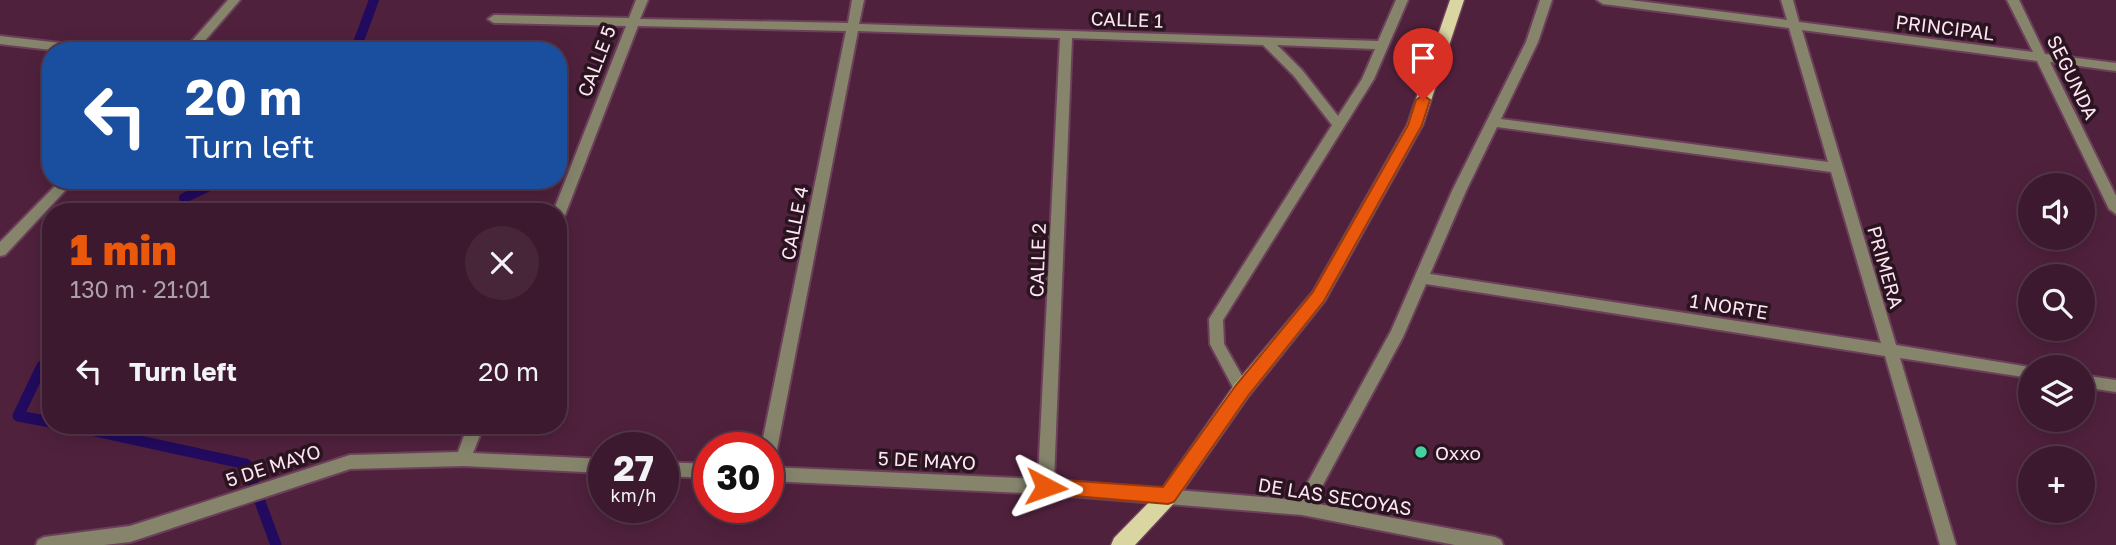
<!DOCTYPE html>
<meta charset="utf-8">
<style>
body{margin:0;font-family:"Golos Text",sans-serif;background:#47263a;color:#f1f3f6;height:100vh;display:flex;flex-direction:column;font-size:26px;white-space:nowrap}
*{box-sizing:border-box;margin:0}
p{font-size:23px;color:#aca0aa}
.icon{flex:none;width:38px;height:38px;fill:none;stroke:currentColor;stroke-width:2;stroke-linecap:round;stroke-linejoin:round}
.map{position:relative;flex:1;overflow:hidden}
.side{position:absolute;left:42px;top:203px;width:525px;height:231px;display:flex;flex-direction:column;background:#3c192e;border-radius:28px;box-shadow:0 4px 18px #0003,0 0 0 2px #55384a}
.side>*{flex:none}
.guide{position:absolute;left:42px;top:42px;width:525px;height:147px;border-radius:28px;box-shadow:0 4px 18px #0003,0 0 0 2px #55384a;background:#1a4fa0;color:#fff;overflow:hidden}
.buttons{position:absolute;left:2018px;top:173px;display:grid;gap:14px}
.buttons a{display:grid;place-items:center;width:77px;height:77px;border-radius:50%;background:#3c192e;box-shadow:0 4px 18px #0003,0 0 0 2px #55384a;font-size:35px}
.speed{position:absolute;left:588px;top:432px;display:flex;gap:14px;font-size:35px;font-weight:700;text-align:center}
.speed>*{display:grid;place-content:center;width:91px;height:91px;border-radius:50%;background:#3c192e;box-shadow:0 4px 18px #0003,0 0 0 2px #55384a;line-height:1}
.speed small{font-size:18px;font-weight:400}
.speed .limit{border:10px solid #d22;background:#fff;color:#111}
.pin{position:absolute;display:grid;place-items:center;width:60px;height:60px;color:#fff;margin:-72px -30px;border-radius:50% 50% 50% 0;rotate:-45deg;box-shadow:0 0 7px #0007}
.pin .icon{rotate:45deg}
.me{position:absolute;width:77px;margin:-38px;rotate:94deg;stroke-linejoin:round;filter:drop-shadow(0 0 5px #0008)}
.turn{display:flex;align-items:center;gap:24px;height:147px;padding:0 28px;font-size:32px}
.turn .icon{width:91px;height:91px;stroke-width:2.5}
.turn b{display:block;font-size:49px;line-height:60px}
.round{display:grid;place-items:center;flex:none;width:74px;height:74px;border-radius:37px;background:#47263a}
.headline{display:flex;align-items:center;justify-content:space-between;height:119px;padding:0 28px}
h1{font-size:42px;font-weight:800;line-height:52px;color:#ea580c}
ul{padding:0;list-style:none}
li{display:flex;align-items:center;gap:21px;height:98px;padding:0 28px}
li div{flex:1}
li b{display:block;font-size:26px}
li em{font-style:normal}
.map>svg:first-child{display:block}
</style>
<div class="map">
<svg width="2116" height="545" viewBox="0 0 2116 545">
<rect width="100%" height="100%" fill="#50213d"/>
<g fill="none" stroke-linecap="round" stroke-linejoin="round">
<g stroke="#220a5e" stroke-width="10">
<polyline points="355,51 374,0"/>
<polyline points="188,212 184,198 222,180"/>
</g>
<g stroke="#220a5e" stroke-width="11">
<polyline points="51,361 42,366 18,416 51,422"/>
<polyline points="67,425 246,464 276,545"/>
</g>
<defs>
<g id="minor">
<polygon points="228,0 240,0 196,51 183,51"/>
<path d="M636,0H648L640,19L848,23L852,0H864L859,24L1378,41L1396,0H1408L1374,79L1223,320L1224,344L1250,390L1247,395L1242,396L1237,395L1210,344L1209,319L1332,125L1294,76L1263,45L1072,38L1054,480L1298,500L1391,331L1452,191L1526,42L1540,0H1552L1538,42L1501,119L1828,162L1789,28L1603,4L1597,0H1630L1787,20L1781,0H1793L1799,22L2033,52L2007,0H2019L2045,54L2116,63V71L2050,62L2116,196V214L2109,209L2037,61L1802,30L1896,345L2035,368H2030V378L1900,358L1956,545H1940L1885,356L1426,284L1403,337L1313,503L1495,537L1501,540L1503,545H1455L1302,515L1046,494L768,481V467L1038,479L1060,38L858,31L776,454L774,459L768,461V448H761L846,31L638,26L565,215L558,220V212H553L626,26L494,23L488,19L494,15L629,18ZM1277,45L1375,49L1362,79L1338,116L1302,70ZM1497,127L1831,172L1881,343L1430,274L1466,191Z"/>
<polygon points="0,36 95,47 101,51 60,51 0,44"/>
<polygon points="61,180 75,180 5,255 0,256 0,242"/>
<polygon points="2082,375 2116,380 2116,392 2082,387"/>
<polygon points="468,425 484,425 473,453 604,459 604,473 463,466 350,469 130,542 104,545 36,545 38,540 44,537 130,526 350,455 458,452"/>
<polygon points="663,462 709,464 709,478 663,476"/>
</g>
<polygon id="primary" points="1450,0 1464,0 1423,125 1325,301 1249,396 1175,502 1135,545 1111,545 1114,538 1161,490 1235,384 1313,291 1407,125"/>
</defs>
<use href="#minor" stroke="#6c405a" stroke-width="4"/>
<use href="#primary" stroke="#6c405a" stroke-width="3"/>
<use href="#minor" fill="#86856c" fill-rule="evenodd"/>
<use href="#primary" fill="#d9d6a2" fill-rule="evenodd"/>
</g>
<polygon fill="#ea580c" stroke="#983908" stroke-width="2" points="1423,95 1430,100 1422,125 1324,301 1248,396 1174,502 1168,504 1040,493 1037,487 1040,481 1046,479 1163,487 1236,385 1313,292 1408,125 1416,100"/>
<circle fill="#42d4a0" stroke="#291420" stroke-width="2.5" cx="1421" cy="452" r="7"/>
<g text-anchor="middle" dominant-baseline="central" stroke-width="7" stroke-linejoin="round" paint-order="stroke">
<g font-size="19" fill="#fee5f2" stroke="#291420">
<text transform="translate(1127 19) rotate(2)">CALLE 1</text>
<text transform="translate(1945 27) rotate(7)">PRINCIPAL</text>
<text transform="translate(596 61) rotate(-69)">CALLE 5</text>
<text transform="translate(2073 77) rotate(64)">SEGUNDA</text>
<text transform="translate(794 223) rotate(-79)">CALLE 4</text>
<text transform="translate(1037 260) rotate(-88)">CALLE 2</text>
<text transform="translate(1886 267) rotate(74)">PRIMERA</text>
<text transform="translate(1729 306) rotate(9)">1 NORTE</text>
<text transform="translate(927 460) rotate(3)">5 DE MAYO</text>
<text transform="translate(273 465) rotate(-18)">5 DE MAYO</text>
<text transform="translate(1335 496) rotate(9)">DE LAS SECOYAS</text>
</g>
<g font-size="19" fill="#fee5f2" stroke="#291420" text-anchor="start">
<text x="1435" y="452">Oxxo</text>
</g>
</g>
</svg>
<div class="buttons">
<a><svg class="icon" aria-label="sound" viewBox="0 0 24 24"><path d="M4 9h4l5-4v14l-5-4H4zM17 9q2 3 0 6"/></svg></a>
<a><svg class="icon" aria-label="search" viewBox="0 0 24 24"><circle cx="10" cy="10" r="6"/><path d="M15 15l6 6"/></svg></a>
<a><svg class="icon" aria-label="layers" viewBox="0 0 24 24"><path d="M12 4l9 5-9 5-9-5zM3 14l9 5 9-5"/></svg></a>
<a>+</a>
</div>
<div class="speed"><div>27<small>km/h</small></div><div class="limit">30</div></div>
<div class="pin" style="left:1423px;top:100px;background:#d93025"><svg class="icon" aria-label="arrive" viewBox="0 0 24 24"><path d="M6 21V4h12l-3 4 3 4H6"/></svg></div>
<svg class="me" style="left:1046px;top:487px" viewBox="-20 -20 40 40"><path d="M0-17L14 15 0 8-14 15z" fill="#ea580c" stroke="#fff" stroke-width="4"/></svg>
<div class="guide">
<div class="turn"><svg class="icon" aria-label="left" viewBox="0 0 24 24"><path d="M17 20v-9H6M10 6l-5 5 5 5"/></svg><div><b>20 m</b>Turn left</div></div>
</div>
<section class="side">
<div class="headline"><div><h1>1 min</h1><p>130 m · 21:01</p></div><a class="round"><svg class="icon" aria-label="close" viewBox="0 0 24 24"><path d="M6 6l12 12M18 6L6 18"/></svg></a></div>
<ul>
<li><svg class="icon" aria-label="left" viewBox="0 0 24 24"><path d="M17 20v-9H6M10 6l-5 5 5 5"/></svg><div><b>Turn left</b></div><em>20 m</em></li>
</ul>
</section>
</div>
